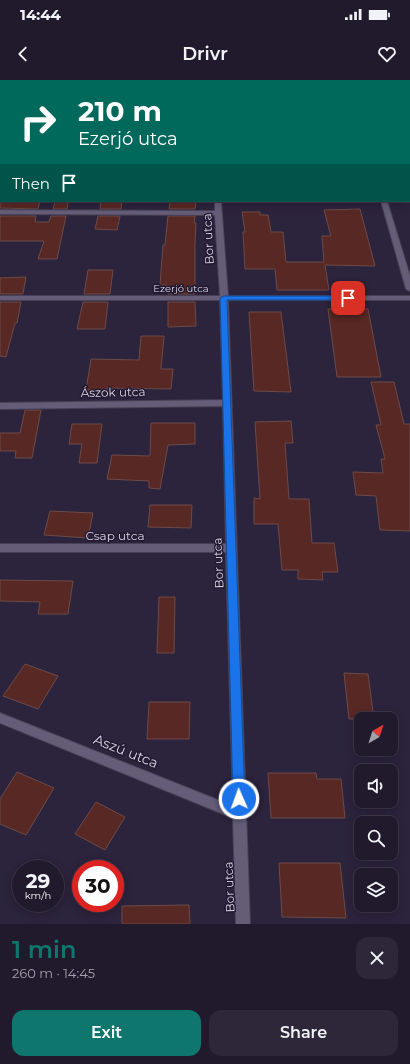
<!DOCTYPE html>
<meta charset="utf-8">
<style>
body{margin:0;font-family:Montserrat,sans-serif;background:#2d2739;color:#f1f3f6;height:100vh;display:flex;flex-direction:column;font-size:15px;white-space:nowrap}
*{box-sizing:border-box;margin:0}
p{font-size:13px;color:#a2a1aa}
.icon{flex:none;width:22px;height:22px;fill:none;stroke:currentColor;stroke-width:2;stroke-linecap:round;stroke-linejoin:round}
.map{position:relative;height:844px;overflow:hidden}
.drawer{display:flex;flex-direction:column;background:#211a2d;flex:1}
.drawer>*{flex:none}
.guide{position:absolute;left:0px;top:0px;width:410px;height:122px;box-shadow:0 2px 10px #0003,0 0 0 1px #3e3849;background:#00695c;color:#fff;overflow:hidden}
.needle{width:26px;rotate:39deg}
.buttons{position:absolute;left:354px;top:632px;display:grid;gap:8px}
.buttons a{display:grid;place-items:center;width:44px;height:44px;border-radius:8px;background:#211a2d;box-shadow:0 2px 10px #0003,0 0 0 1px #3e3849;font-size:20px}
.speed{position:absolute;left:12px;top:780px;display:flex;gap:8px;font-size:20px;font-weight:700;text-align:center}
.speed>*{display:grid;place-content:center;width:52px;height:52px;border-radius:50%;background:#211a2d;box-shadow:0 2px 10px #0003,0 0 0 1px #3e3849;line-height:1}
.speed small{font-size:10px;font-weight:400}
.speed .limit{border:6px solid #d22;background:#fff;color:#111}
.pin{position:absolute;display:grid;place-items:center;width:34px;height:34px;color:#fff;margin:-17px;border-radius:8px;box-shadow:0 2px 6px #0006}
.me{position:absolute;width:44px;margin:-22px;rotate:358deg;stroke-linejoin:round;filter:drop-shadow(0 0 3px #0008)}
.turn{display:flex;align-items:center;gap:14px;height:84px;padding:0 12px;font-size:18px}
.turn .icon{width:52px;height:52px;stroke-width:2.5}
.turn b{display:block;font-size:28px;line-height:34px}
.then{display:flex;align-items:center;height:38px;padding:0 12px;background:#0003;gap:8px;font-size:15px}
.round{display:grid;place-items:center;flex:none;width:42px;height:42px;border-radius:12px;background:#2d2739}
.head{display:flex;align-items:center;justify-content:space-between;height:68px;padding:0 12px}
h1{font-size:24px;font-weight:600;line-height:30px;color:#0f766e}
.primary-button{display:flex;gap:8px;margin-top:auto;padding:8px 12px}
.primary-button a{flex:1;height:46px;border-radius:12px;background:#0f766e;color:#fff;font-size:16px;font-weight:600;line-height:46px;text-align:center}
.primary-button a+a{background:#2d2739;color:#f1f3f6}
.status{display:flex;justify-content:space-between;align-items:center;height:28px;padding:0 20px;background:#211a2d;direction:ltr}
.status svg{height:11px;fill:currentColor}
header{display:flex;justify-content:space-between;align-items:center;height:52px;padding:0 12px;background:#211a2d;font-size:18px;font-weight:600}
.map>svg:first-child{display:block}
</style>
<div class="status"><b>14:44</b><svg viewBox="0 0 49 12"><path d="M0 12V9h3v3zM5 12V6h3v6zM10 12V3h3v9zM15 12V0h3v12zM26 1h20v11H26zM47 4h2v5h-2z"/></svg></div>
<header><svg class="icon" aria-label="back" viewBox="0 0 24 24"><path d="M15 5l-7 7 7 7"/></svg>Drivr<svg class="icon" aria-label="heart" viewBox="0 0 24 24"><path d="M12 20l-8-8c-3-5 5-10 8-4 3-6 11-1 8 4z"/></svg></header>
<div class="map">
<svg width="410" height="844" viewBox="0 0 410 844">
<rect width="100%" height="100%" fill="#2c233c"/>
<g fill="#582825" stroke="#6c4b48">
<polygon points="0,121 40,121 38,129 0,128"/>
<polygon points="55,121 68,123 67,129 53,129"/>
<polygon points="101,121 122,121 121,129 100,129"/>
<polygon points="170,121 196,121 195,129 169,129"/>
<polygon points="360,129 375,186 325,185 329,210 277,210 275,189 245,189 243,152 245,152 242,132 260,132 260,135 268,135 271,152 283,152 286,182 324,182 322,156 331,156 324,130"/>
<polygon points="0,136 36,136 35,142 49,142 51,136 66,136 57,179 38,179 44,161 0,161"/>
<polygon points="98,136 120,136 117,150 95,149"/>
<polygon points="168,136 195,136 194,143 196,143 195,165 195,214 168,214 167,205 160,205 163,165 165,165"/>
<polygon points="88,190 113,190 110,214 84,214"/>
<polygon points="26,197 23,214 0,214 0,198"/>
<polygon points="0,222 21,222 17,243 15,243 6,277 0,276"/>
<polygon points="83,222 108,222 105,249 77,249"/>
<polygon points="168,222 195,222 196,246 168,247"/>
<polygon points="328,229 368,229 381,297 337,297"/>
<polygon points="249,232 281,232 291,312 254,311"/>
<polygon points="141,256 164,256 161,289 173,289 171,309 107,308 107,310 86,310 91,279 139,280"/>
<polygon points="371,302 394,302 404,344 410,344 410,451 380,450 376,416 356,415 353,392 383,393 381,379 385,379 376,345 381,345"/>
<polygon points="25,330 41,330 32,378 15,378 16,371 0,371 0,353 20,353"/>
<polygon points="291,341 293,363 285,363 289,419 309,419 312,463 334,463 338,492 322,492 323,500 298,499 298,490 282,490 278,444 254,444 254,418 260,419 255,342"/>
<polygon points="151,343 195,343 195,364 168,365 160,409 149,408 149,401 107,399 112,375 150,376"/>
<polygon points="72,344 102,344 97,383 79,383 82,364 69,364"/>
<polygon points="150,425 192,425 191,448 148,447"/>
<polygon points="50,431 93,433 88,458 44,455"/>
<polygon points="0,500 73,501 68,534 38,534 40,522 0,521"/>
<polygon points="159,517 175,517 174,573 157,573"/>
<polygon points="25,584 58,596 38,629 3,616"/>
<polygon points="344,593 368,594 374,639 349,639"/>
<polygon points="149,622 190,622 189,659 147,659"/>
<polygon points="17,692 54,708 26,755 0,744 0,719"/>
<polygon points="268,693 316,693 317,699 341,699 345,738 271,738"/>
<polygon points="96,722 125,737 105,770 75,754"/>
<polygon points="279,783 340,783 346,838 282,837"/>
<polygon points="189,825 190,844 122,844 122,826"/>
</g>
<g fill="none" stroke-linecap="round" stroke-linejoin="round">
<defs>
<g id="minor">
<rect x="212" y="0" width="6" height="1"/>
<rect x="0" y="9" width="1" height="4"/>
<rect x="0" y="65" width="1" height="4"/>
<polygon points="215,121 221,121 228,216 410,216 410,220 228,220 250,844 236,844 233,738 0,643 0,633 233,726 226,472 0,472 0,464 226,464 223,326 0,329 0,323 223,320 220,220 0,220 0,216 220,216 215,135 0,134 0,130 215,131"/>
</g>
<g id="tertiary">
<polygon points="346,0 352,0 353,1 347,1"/>
<polygon points="381,121 387,121 410,196 410,211 406,209"/>
</g>
</defs>
<use href="#minor" stroke="#484156" stroke-width="2"/>
<use href="#tertiary" stroke="#484156" stroke-width="2"/>
<use href="#minor" fill="#655c78" fill-rule="evenodd"/>
<use href="#tertiary" fill="#655c78" fill-rule="evenodd"/>
</g>
<polygon fill="#1a73e8" stroke="#114b97" points="224,216 348,216 351,218 348,220 227,220 245,719 244,723 239,725 235,723 233,719 220,218"/>
<g text-anchor="middle" dominant-baseline="central" stroke-width="3" stroke-linejoin="round" paint-order="stroke">
<g font-size="10" fill="#dbd6e6" stroke="#221a32">
<text x="181" y="208">Ezerjó utca</text>
</g>
<g font-size="12" fill="#dbd6e6" stroke="#221a32">
<text transform="translate(208 159) rotate(-93)">Bor utca</text>
<text transform="translate(113 312) rotate(-1)">Ászok utca</text>
<text x="115" y="455">Csap utca</text>
<text transform="translate(218 483) rotate(-92)">Bor utca</text>
<text transform="translate(229 807) rotate(-92)">Bor utca</text>
</g>
<g font-size="14" fill="#dbd6e6" stroke="#221a32">
<text transform="translate(126 671) rotate(22)">Aszú utca</text>
</g>
</g>
</svg>
<div class="buttons">
<a><svg class="needle" viewBox="-14 -14 28 28"><path d="M0-13l5 13h-10z" fill="#e53935"/><path d="M0 13l5-13h-10z" fill="#a2a1aa"/></svg></a>
<a><svg class="icon" aria-label="sound" viewBox="0 0 24 24"><path d="M4 9h4l5-4v14l-5-4H4zM17 9q2 3 0 6"/></svg></a>
<a><svg class="icon" aria-label="search" viewBox="0 0 24 24"><circle cx="10" cy="10" r="6"/><path d="M15 15l6 6"/></svg></a>
<a><svg class="icon" aria-label="layers" viewBox="0 0 24 24"><path d="M12 4l9 5-9 5-9-5zM3 14l9 5 9-5"/></svg></a>
</div>
<div class="speed"><div>29<small>km/h</small></div><div class="limit">30</div></div>
<div class="pin" style="left:348px;top:218px;background:#d93025"><svg class="icon" aria-label="arrive" viewBox="0 0 24 24"><path d="M6 21V4h12l-3 4 3 4H6"/></svg></div>
<svg class="me" style="left:239px;top:719px" viewBox="-20 -20 40 40"><circle r="17" fill="#1a73e8" stroke="#fff" stroke-width="3"/><path d="M0-11L8 9 0 5-8 9z" fill="#fff"/></svg>
<div class="guide">
<div class="turn"><svg class="icon" aria-label="right" viewBox="0 0 24 24"><path d="M7 20v-9h11M14 6l5 5-5 5"/></svg><div><b>210 m</b>Ezerjó utca</div></div>
<div class="then">Then<svg class="icon" aria-label="arrive" viewBox="0 0 24 24"><path d="M6 21V4h12l-3 4 3 4H6"/></svg></div>
</div>
</div>
<section class="drawer">
<div class="head"><div><h1>1 min</h1><p>260 m · 14:45</p></div><a class="round"><svg class="icon" aria-label="close" viewBox="0 0 24 24"><path d="M6 6l12 12M18 6L6 18"/></svg></a></div>
<div class="primary-button"><a>Exit</a><a>Share</a></div>
</section>
